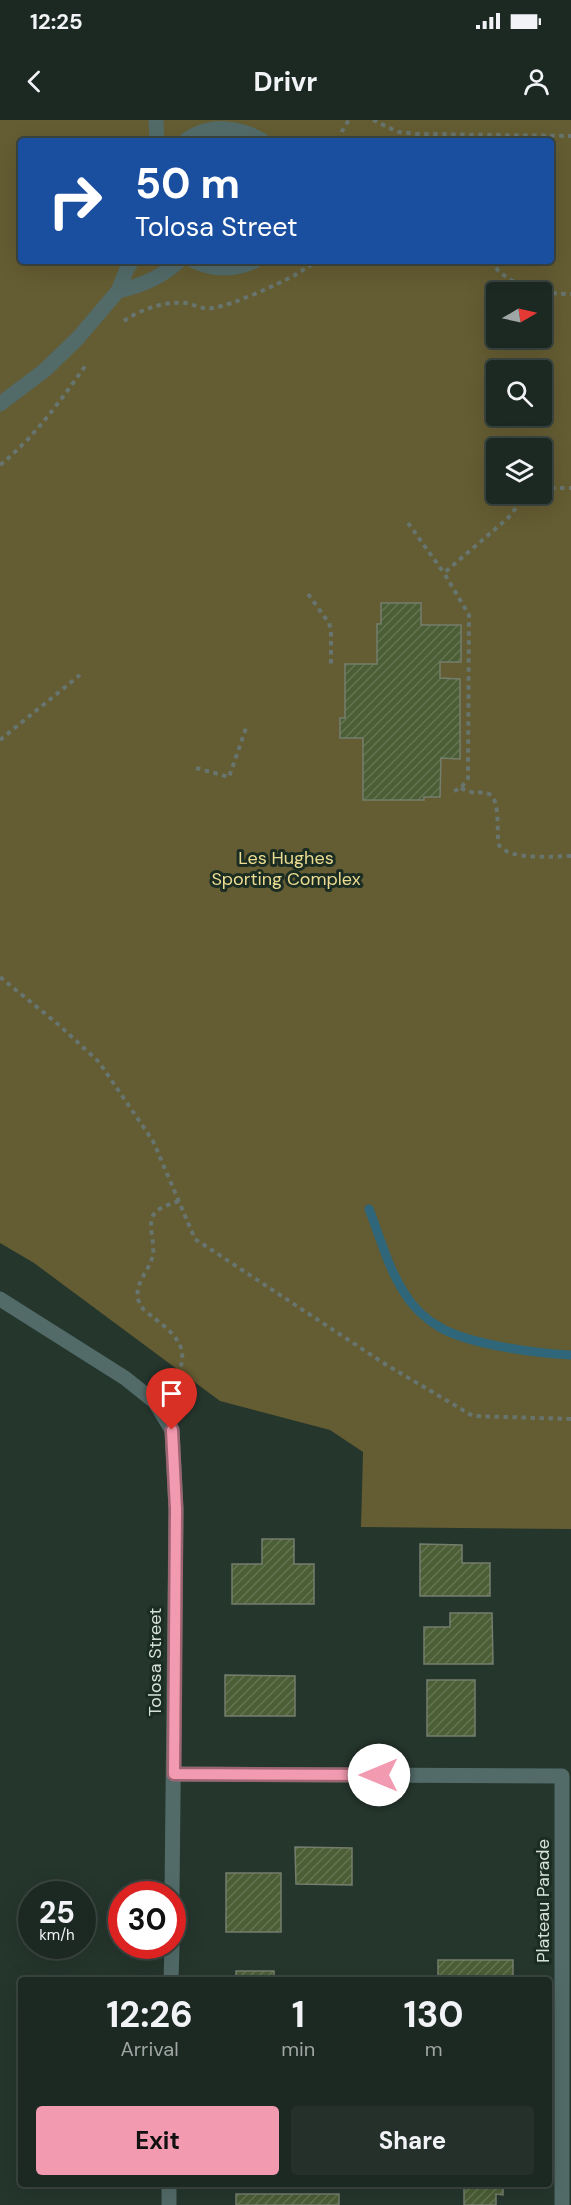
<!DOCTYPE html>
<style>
body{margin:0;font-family:"DM Sans",sans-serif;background:#25302a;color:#f1f3f6;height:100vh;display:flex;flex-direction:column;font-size:22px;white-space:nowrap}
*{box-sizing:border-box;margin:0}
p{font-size:20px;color:#a0a6a5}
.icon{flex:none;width:33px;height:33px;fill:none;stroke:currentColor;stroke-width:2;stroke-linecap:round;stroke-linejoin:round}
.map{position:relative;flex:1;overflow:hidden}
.drawer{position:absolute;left:18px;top:1857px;width:534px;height:210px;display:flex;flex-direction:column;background:#1c2822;border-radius:6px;box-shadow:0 6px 24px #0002,0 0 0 2px #3a4440}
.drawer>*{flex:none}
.guide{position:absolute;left:18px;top:18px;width:536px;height:126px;border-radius:6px;box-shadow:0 6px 24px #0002,0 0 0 2px #3a4440;background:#1a4fa0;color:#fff;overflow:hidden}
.needle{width:39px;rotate:81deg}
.controls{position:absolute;left:486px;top:162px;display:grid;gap:12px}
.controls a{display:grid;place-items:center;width:66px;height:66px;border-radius:6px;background:#1c2822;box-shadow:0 6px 24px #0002,0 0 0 2px #3a4440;font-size:30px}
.speed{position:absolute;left:18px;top:1761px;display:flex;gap:12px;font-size:30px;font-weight:700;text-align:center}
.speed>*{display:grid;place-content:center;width:78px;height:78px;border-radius:50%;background:#1c2822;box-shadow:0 6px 24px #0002,0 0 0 2px #3a4440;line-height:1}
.speed small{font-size:15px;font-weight:400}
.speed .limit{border:9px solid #d22;background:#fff;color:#111}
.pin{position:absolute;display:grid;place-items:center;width:51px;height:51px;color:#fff;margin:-62px -26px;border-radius:50% 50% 50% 0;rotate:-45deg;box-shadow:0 0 6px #0007}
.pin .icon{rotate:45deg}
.me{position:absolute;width:66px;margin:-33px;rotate:270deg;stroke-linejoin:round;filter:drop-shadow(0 0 4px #0008)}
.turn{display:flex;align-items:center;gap:21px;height:126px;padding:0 18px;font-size:27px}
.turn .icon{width:78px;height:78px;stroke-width:2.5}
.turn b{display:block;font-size:42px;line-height:51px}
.eta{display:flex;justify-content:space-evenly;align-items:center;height:102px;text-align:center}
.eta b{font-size:36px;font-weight:700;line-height:42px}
.action{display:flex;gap:12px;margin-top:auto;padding:12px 18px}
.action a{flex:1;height:69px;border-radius:6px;background:#f29aaf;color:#111;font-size:24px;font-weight:700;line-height:69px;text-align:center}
.action a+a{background:#25302a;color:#f1f3f6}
.status{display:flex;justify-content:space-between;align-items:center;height:42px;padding:0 30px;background:#1c2822;direction:ltr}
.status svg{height:16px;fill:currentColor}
header{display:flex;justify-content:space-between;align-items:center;height:78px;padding:0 18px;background:#1c2822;font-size:27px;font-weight:700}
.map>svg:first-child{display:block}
</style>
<div class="status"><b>12:25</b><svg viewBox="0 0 49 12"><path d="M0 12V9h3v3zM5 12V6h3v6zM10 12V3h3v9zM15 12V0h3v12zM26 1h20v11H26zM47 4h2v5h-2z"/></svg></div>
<header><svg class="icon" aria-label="back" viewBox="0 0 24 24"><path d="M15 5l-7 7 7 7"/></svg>Drivr<svg class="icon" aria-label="person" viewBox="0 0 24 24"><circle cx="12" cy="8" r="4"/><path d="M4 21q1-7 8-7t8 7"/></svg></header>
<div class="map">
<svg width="571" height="2085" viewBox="0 0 571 2085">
<defs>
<pattern id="building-hatch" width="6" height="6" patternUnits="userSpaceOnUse" patternTransform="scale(1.5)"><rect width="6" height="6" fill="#4b5e36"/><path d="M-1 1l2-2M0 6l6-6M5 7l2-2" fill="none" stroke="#647552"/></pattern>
</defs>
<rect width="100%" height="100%" fill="#25362d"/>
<path fill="#645c32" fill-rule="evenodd" d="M0,0H571V1409L361,1407L363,1332L330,1310L220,1281L34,1143L0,1123ZM21,21H550V141H21ZM496,172H542V218H496ZM496,250H542V296H496ZM496,328H542V374H496Z"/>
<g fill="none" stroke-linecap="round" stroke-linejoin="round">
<path stroke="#2f6679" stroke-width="9" d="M369,1089C380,1117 388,1148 405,1174C413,1187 427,1200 441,1208C472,1225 535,1233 571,1235"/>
</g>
<g fill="url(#building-hatch)" stroke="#757e6d" stroke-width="1.5">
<polygon points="381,483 421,483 421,505 461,505 461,542 440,542 440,558 460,559 460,639 441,638 440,677 424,677 424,680 363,680 363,618 340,618 340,598 345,598 345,544 377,544 377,504 381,504"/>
<polygon points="262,1419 294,1419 294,1444 314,1444 314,1484 232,1484 232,1444 262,1444"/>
<polygon points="420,1424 462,1425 462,1443 490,1443 490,1476 420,1476"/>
<polygon points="450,1493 492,1493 493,1544 424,1544 424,1507 450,1507"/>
<polygon points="225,1555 295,1556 295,1596 225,1596"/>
<rect x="427" y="1560" width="48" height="56"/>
<polygon points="295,1727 352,1728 352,1765 296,1764"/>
<rect x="226" y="1753" width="55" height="59"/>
<rect x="438" y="1840" width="75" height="20"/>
<rect x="236" y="1851" width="38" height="9"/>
<polygon points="464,2064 503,2064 503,2075 496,2074 496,2085 464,2085"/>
<rect x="236" y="2074" width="103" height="11"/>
</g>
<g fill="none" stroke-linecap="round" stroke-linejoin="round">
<g stroke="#67756e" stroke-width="4" stroke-dasharray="4.5 4.5" stroke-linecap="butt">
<polyline points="373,0 398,12 419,14 571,16"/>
<polyline points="340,21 342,11 349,0"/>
<path d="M490,141C509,167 541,174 571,174"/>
<path d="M124,201C141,189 165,181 186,183C195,185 203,190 213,188C235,184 274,166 295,155C303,150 310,145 319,141"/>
<polyline points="542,333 545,328"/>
<path d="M0,345C35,317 60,281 86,245"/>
<polyline points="542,368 571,368"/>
<polyline points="408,403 444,453"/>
<polyline points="308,474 329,503 331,510 331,547"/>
<polyline points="0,620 80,555"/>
<polyline points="196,648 229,657 246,608"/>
<path d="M461,668C475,676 479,670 489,674C501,679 496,714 499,725C510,741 553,736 571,736"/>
<polyline points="454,671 461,668 468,658 469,495 444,453 508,398 527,374"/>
<polyline points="0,857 59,905 99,942 153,1021 195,1119 385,1244 473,1296 571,1299"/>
<path d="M173,1263C192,1232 180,1218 154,1198C149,1194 141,1189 139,1182C132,1164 151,1150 153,1134C155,1122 147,1104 154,1094C159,1087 171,1084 179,1081"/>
</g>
<g stroke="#526b69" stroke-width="15">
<polyline points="156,0 157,21"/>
<path d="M185,21C209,3 238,6 263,21"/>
<path d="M194,141C215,151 235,150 255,141"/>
<path d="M118,171C141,166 162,157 179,141"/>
<polyline points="0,284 45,250 78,218 118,171 127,149 132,141"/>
</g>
<g stroke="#526b69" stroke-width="15">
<polyline points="0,1179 125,1258 155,1282 172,1310 176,1389 172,1774"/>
<polyline points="174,1654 562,1656 562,2085"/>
<polyline points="171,1860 172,1826"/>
<polyline points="169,2085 169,2064"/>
</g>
</g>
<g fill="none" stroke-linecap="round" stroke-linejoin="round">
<defs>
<polyline id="route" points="172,1310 176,1389 174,1654 379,1655"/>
</defs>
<use href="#route" stroke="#9d6472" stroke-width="15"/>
<use href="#route" stroke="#f29aaf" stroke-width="10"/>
</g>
<g text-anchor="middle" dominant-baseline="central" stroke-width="6" stroke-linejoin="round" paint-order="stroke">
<g font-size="18" fill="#ebdc91" stroke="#1b2c23">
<text x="286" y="738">Les Hughes<tspan x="286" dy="21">Sporting Complex</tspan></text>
</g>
<g font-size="18" fill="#d5e0da" stroke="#1b2c23">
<text transform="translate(155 1542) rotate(-90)">Tolosa Street</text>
<text transform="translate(543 1781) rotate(-90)">Plateau Parade</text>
</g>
</g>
</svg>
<div class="controls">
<a><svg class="needle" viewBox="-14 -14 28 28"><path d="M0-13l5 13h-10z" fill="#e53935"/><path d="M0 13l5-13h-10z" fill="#a0a6a5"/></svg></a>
<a><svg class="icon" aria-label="search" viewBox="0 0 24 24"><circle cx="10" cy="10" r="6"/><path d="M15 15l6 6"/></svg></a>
<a><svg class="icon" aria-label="layers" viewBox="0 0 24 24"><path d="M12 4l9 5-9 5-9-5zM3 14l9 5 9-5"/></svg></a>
</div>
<div class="speed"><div>25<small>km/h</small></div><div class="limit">30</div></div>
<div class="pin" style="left:172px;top:1310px;background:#d93025"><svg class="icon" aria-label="arrive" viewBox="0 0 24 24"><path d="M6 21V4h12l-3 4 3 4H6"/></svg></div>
<svg class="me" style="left:379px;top:1655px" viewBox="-20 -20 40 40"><circle r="19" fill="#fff"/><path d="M0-13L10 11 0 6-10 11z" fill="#f29aaf"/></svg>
<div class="guide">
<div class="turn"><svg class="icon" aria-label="right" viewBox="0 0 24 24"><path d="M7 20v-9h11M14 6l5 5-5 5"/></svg><div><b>50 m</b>Tolosa Street</div></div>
</div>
<section class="drawer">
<div class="eta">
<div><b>12:26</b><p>Arrival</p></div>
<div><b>1</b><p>min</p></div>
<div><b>130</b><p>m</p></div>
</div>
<div class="action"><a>Exit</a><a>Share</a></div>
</section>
</div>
